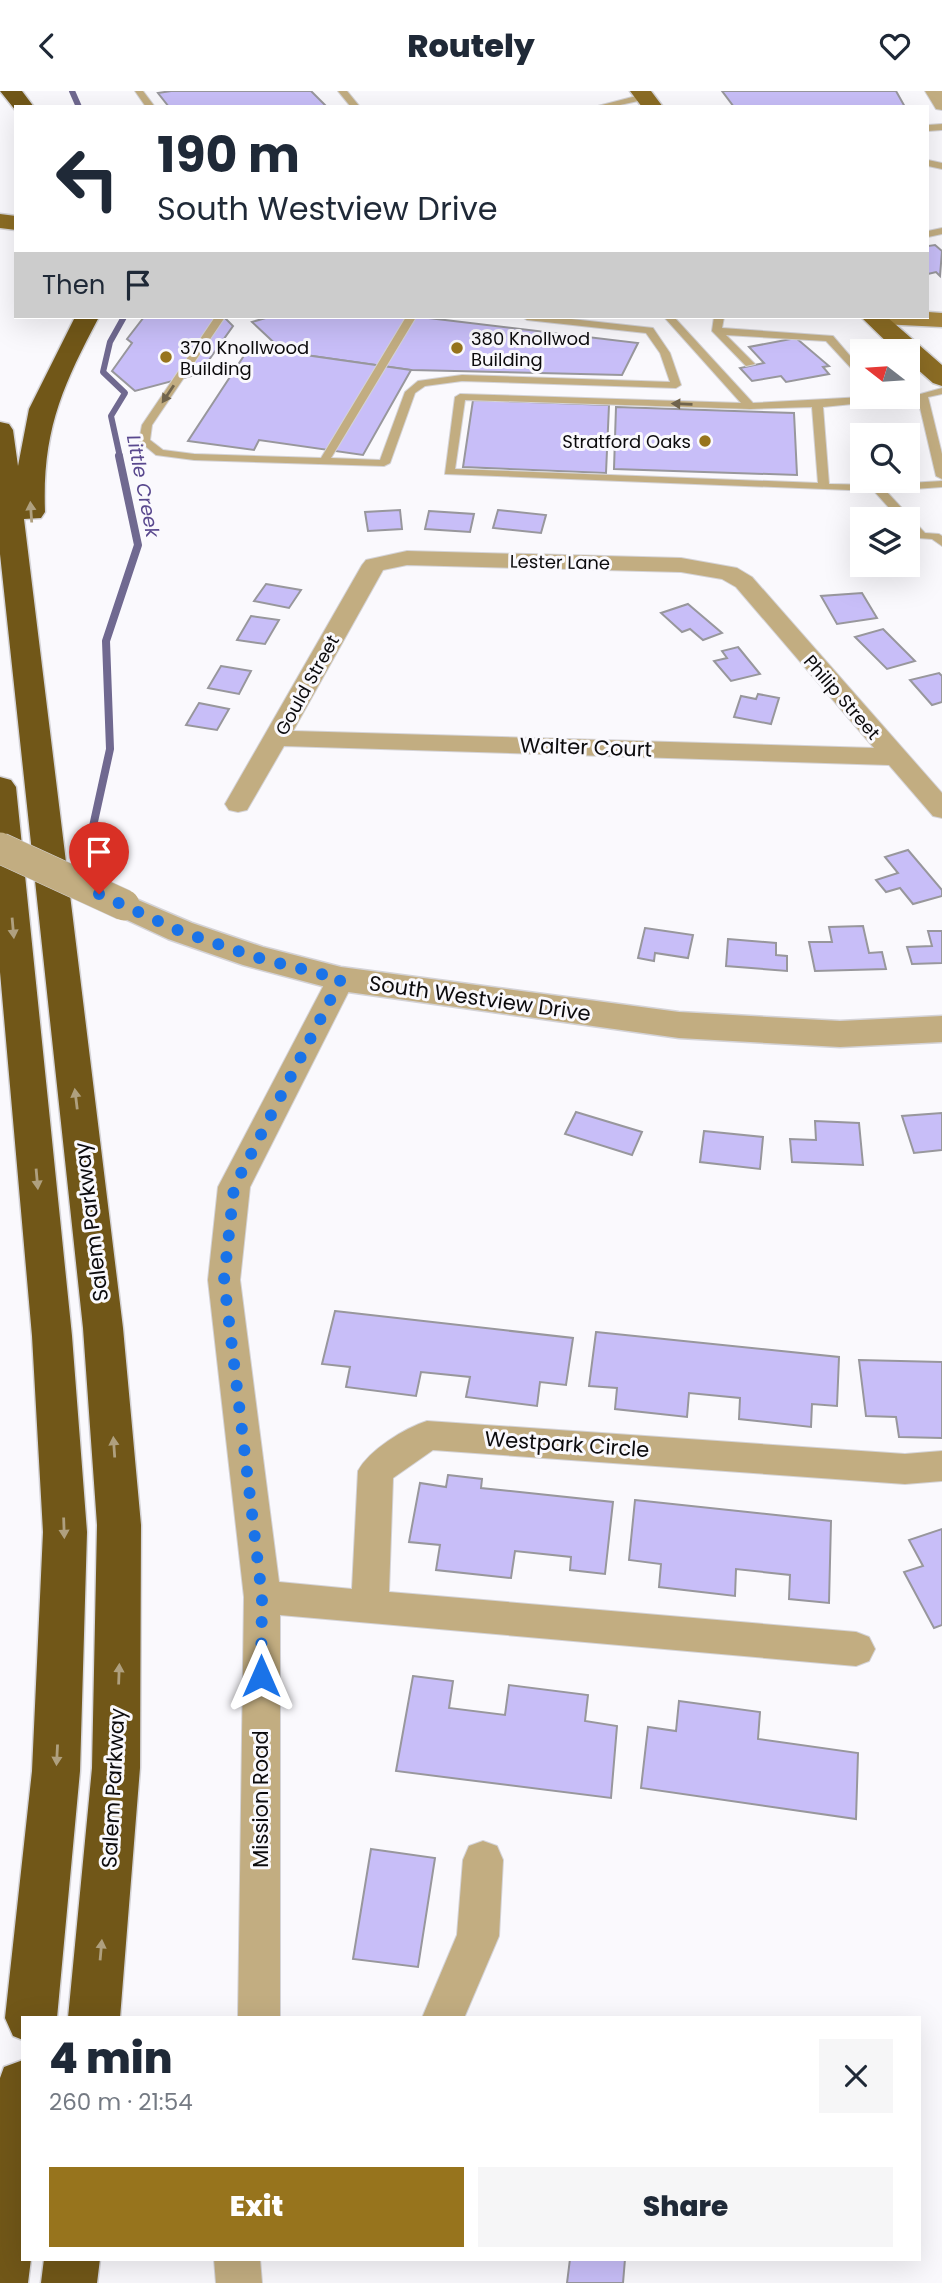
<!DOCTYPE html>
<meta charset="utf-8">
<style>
body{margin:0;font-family:Poppins,sans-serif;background:#f6f6f7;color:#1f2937;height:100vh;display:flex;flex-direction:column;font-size:26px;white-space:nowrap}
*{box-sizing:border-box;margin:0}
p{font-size:23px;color:#747a83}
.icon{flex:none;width:38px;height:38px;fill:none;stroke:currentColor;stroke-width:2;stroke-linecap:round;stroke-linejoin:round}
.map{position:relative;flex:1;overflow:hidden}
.panel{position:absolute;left:21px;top:1925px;width:900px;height:245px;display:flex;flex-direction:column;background:#fff;border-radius:0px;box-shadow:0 7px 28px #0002}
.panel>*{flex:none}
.guide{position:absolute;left:14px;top:14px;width:915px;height:214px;border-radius:0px;box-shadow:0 7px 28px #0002;background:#fff;color:#1f2937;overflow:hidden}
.needle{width:46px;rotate:287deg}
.controls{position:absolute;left:850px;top:248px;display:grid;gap:14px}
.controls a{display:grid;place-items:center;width:70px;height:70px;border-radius:0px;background:#fff;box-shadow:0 7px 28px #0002;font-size:35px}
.pin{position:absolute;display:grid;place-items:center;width:60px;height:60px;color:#fff;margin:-72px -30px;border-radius:50% 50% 50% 0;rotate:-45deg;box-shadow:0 0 7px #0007}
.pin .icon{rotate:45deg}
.me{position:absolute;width:77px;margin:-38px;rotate:0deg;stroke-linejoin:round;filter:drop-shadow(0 0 5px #0008)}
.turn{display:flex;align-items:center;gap:24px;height:147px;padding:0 28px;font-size:32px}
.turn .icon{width:91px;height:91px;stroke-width:2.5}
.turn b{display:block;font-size:49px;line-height:60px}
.then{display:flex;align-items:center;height:66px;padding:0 28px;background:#0003;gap:14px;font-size:26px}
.round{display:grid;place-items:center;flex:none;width:74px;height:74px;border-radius:0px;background:#f6f6f7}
.summary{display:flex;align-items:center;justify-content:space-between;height:119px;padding:0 28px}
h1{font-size:42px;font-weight:800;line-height:52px}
.primary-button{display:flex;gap:14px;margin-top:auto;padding:14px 28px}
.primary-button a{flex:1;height:80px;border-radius:0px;background:#97741d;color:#fff;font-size:28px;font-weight:800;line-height:80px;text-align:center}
.primary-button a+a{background:#f6f6f7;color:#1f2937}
header{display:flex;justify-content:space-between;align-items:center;height:91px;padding:0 28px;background:#fff;font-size:32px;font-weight:800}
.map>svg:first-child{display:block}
</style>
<header><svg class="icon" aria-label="back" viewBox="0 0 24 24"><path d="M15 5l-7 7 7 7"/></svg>Routely<svg class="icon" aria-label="heart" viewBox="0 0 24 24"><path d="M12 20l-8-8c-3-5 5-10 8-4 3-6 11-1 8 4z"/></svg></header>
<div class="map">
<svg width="942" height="2192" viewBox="0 0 942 2192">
<rect width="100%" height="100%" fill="#faf9fd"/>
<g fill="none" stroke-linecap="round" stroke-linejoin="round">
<g stroke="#706990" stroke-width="6">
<polyline points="72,0 79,16"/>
<polyline points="120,366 111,325 125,302 103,281 110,251 124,226"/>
</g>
<polyline stroke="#706990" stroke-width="8" points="90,749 110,658 106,550 138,454 119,365"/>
</g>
<g fill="#c8bef8" stroke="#98979c" stroke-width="2">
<polygon points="171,0 311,0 327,16 169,16 158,2"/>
<polygon points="722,0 896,0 905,16 734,16"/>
<polygon points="935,154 942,160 940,185 936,181 928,183 928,155"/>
<polygon points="144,226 224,226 233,235 199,283 135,300 112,280 132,252 127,248"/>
<polygon points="269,226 420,226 638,252 622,284 411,279 284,261 252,231"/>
<polygon points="796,247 829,275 823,276 829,283 786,291 781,285 752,290 740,277 764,272 749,256"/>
<polygon points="249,257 284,261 411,279 363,364 259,349 254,359 188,350"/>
<polygon points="473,309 609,314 606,382 463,376"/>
<polygon points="616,316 794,322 797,384 614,378"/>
<polygon points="400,419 402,438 368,440 365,421"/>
<polygon points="498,419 546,424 541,442 493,437"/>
<polygon points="429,420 474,423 470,441 425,438"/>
<polygon points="266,493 301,499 289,517 254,510"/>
<polygon points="862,502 877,527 837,533 821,505"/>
<polygon points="688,513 722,542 703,549 690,538 682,541 661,522"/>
<polygon points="251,525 279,529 265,553 237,549"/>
<polygon points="883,538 915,570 887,578 855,546"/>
<polygon points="738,556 760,583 731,590 714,570 727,567 722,560"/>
<polygon points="221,575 251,580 239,603 208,597"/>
<polygon points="939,582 942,585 942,611 932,614 910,589"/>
<polygon points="758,603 779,607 771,633 734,626 741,605 756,608"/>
<polygon points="199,612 229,618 217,639 186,634"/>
<polygon points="908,759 942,799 942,805 913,813 900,797 886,801 876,789 898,782 885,766"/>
<polygon points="863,835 869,862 882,861 886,878 815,880 809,851 832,851 829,836"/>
<polygon points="645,837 693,844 688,867 655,862 654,870 638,867"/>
<polygon points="928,840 942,840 942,872 912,873 907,856 932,855"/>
<polygon points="728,848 776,852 776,864 787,865 787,880 726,875"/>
<polygon points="576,1021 642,1041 632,1064 565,1043"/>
<polygon points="942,1022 942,1059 914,1062 902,1025"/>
<polygon points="815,1030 859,1032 863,1074 792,1071 790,1048 816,1049"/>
<polygon points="704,1040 763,1046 760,1078 700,1071"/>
<polygon points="335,1220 573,1247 566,1294 540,1291 537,1315 466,1306 470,1286 421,1281 416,1305 346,1296 350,1276 322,1273"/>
<polygon points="596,1241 839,1266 837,1315 812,1313 811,1336 739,1328 740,1307 689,1302 687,1326 615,1318 617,1297 589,1295"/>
<polygon points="859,1269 942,1271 942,1347 899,1346 896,1326 866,1325"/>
<polygon points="448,1384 482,1388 481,1397 613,1411 605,1483 570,1479 571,1466 515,1460 511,1487 436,1479 440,1454 409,1451 420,1392 446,1396"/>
<polygon points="635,1409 831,1430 829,1512 789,1508 790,1484 736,1478 735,1505 659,1496 661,1473 629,1469"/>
<polygon points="942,1438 942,1534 934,1537 904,1481 923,1475 909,1449"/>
<polygon points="413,1585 453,1590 449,1617 505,1624 509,1594 588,1604 585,1630 617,1635 611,1707 396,1680"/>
<polygon points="679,1610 760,1621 758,1648 858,1662 856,1728 641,1697 648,1636 676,1640"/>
<polygon points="371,1758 435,1767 418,1876 353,1868"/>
<polygon points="570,2168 625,2168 623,2192 567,2192"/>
</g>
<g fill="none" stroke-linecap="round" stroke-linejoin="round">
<defs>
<g id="service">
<polygon points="135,0 143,0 155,16 146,16"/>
<polygon points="338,0 347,0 360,16 351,16"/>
<polygon points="644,3 647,4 647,8 611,16 594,16"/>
<polygon points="942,33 942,39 928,40 928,34"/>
<polygon points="928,69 942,72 942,78 928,75"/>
<polygon points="942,137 942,143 928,146 928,140"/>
<polygon points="215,226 225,226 152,334 150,349 163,359 194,363 321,367 406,226 416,226 331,367 380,369 405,301 418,290 462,284 670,291 660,262 646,242 527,229 522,226 553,226 653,237 670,262 681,294 676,297 462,290 425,295 415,302 390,372 384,375 194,369 156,364 139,350 142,334"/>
<path d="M664,226H674L753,312L863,306H897L892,309L823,316L829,393L877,394L942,390V396L886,400L925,442L939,443L942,445V455L932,448L918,447L908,437V429H900L874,400L445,383L455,306L460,303L741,312ZM465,309L750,318L812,316L818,392L455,378Z"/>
<polygon points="714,226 724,226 722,237 833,245 863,280 863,290 826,250 726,244 755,273 746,275 712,240"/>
<polygon points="942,297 942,303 928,306 942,363 942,388 936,385 917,304"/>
</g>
<g id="minor">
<polygon points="925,0 942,0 942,19 936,18"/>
<path d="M407,460L681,467L737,477L752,486L942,702V727L933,725L889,674L284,655L247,719L238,721L229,719L225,713L362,474L366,469ZM407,474L681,481L722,488L736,496L874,657L293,640L383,479Z"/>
<path d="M341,878L351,881L355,888L250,1096L240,1189L279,1491L352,1498L358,1380C369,1359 405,1337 427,1330L905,1363L942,1360V1390L905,1393L433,1359L393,1387L389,1501L856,1541L869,1546L875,1558L869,1570L856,1575L280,1524V1927H238L244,1506L208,1189L218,1096L327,888L331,881Z"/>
<polygon points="483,1750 497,1755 503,1769 499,1845 464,1927 422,1927 457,1844 463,1769 469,1755"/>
<polygon points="214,2168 260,2168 262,2192 216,2192"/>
</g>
<polygon id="tertiary" points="124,803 192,832 263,856 341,876 679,921 840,930 942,925 942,951 840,956 679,947 341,900 243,874 168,848 112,822 107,814 112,806"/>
<polygon id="secondary" points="928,221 942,222 942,236 881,233 872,231 869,226 928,226"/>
<g id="primary">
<polygon points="630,0 651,0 663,16 642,16"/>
<polygon points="0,123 16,125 16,139 0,137"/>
<polygon points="861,226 887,226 942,274 942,295 933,292 908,270 908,261 897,261"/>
</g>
<g id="motorway">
<polygon points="0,0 22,0 34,16 16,16 16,20"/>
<path d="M75,226H99C62,296 42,340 45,421L41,427L24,428L123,1237L141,1434L140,1677L120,1927H68L92,1677L97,1434L83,1237L0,463V331L9,333L13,339L18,375L29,318Z"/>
<polygon points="0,686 11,689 16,696 72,1245 87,1441 80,1680 57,1927 23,1927 23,1949 13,1945 5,1927 32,1680 43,1441 32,1245 0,881"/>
<polygon points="23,1969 23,2168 31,2168 28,2192 0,2192 0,1987 4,1976"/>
<polygon points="44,2168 100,2168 97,2192 41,2192"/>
</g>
</defs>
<use href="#service" stroke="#d4d3d7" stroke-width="2"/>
<use href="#minor" stroke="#d4d3d7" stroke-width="2"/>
<use href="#tertiary" stroke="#d4d3d7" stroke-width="3"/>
<use href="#secondary" stroke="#d4d3d7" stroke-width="3"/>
<use href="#primary" stroke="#d4d3d7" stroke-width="3"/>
<use href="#motorway" stroke="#d4d3d7" stroke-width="3"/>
<use href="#service" fill="#c2ad81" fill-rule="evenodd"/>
<use href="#minor" fill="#c2ad81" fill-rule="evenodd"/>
<use href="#tertiary" fill="#c2ad81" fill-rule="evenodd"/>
<use href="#secondary" fill="#a68640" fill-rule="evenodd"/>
<use href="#primary" fill="#8b6c24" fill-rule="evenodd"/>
<use href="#motorway" fill="#715718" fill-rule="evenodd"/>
<defs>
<polyline id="tertiary-bridge" points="0,757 124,814"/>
</defs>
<use href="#tertiary-bridge" stroke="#d4d3d7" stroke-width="32" stroke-linecap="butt"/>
<use href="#tertiary-bridge" stroke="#c2ad81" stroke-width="31"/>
</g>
<defs><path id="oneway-solid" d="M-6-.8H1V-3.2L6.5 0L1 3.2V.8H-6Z" transform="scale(1.75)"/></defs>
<g fill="#70644d">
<use href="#oneway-solid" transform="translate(168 303) rotate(124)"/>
<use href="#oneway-solid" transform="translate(682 313) rotate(-178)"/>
</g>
<g fill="#afa07f">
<use href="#oneway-solid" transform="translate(31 421) rotate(-94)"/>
<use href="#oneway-solid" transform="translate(13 837) rotate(85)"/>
<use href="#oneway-solid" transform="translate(76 1008) rotate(-97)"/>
<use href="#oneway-solid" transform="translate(37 1088) rotate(85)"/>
<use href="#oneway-solid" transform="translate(114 1356) rotate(-94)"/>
<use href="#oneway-solid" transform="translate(64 1437) rotate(88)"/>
<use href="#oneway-solid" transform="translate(119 1583) rotate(-88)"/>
<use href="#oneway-solid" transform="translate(57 1664) rotate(93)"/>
<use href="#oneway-solid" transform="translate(101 1859) rotate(-85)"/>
</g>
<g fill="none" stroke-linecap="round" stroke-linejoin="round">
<polyline stroke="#1a73e8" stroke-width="12" stroke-dasharray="0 21.6" points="99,803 180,840 255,866 341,888 234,1096 224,1189 262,1506 261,1585"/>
</g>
<g fill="#97741d" stroke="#faf9fd" stroke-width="2.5">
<circle cx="457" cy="257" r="7"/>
<circle cx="166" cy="266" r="7"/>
<circle cx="705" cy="350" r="7"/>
</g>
<g text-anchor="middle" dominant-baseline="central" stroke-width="6" stroke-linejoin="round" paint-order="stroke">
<g font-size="18" fill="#0c0b0d" stroke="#faf9fd" text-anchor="start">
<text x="471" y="247">380 Knollwod<tspan x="471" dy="21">Building</tspan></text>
<text x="180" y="256">370 Knollwood<tspan x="180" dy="21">Building</tspan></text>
<text x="691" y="350" text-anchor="end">Stratford Oaks</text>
</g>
<g font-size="18" fill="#0c0b0d" stroke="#faf9fd">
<text transform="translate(560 471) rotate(1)">Lester Lane</text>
<text transform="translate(307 594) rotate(-61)">Gould Street</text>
<text transform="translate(842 606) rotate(49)">Philip Street</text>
</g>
<g font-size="19" font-style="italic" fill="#59488e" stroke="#faf9fd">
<text transform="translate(143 395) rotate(79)">Little Creek</text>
</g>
<g font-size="21" fill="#0c0b0d" stroke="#faf9fd">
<text transform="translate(586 656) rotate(2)">Walter Court</text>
<text transform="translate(480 907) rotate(8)">South Westview Drive</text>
<text transform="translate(91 1131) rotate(-97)">Salem Parkway</text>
<text transform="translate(567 1353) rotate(4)">Westpark Circle</text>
<text transform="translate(113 1697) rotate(-87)">Salem Parkway</text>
<text transform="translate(260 1708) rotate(-90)">Mission Road</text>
</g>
</g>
</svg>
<div class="controls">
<a><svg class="needle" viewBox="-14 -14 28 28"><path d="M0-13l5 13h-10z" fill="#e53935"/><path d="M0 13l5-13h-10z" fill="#747a83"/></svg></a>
<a><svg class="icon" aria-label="search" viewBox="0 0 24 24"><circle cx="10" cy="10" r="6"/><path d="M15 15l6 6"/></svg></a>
<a><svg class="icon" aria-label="layers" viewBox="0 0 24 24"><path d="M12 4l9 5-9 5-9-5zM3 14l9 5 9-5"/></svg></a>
</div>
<div class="pin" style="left:99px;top:803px;background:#d93025"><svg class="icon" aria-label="arrive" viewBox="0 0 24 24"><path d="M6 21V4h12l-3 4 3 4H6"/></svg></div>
<svg class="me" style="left:261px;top:1585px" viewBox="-20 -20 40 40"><path d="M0-17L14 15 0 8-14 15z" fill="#1a73e8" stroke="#fff" stroke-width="4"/></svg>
<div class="guide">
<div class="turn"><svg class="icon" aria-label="left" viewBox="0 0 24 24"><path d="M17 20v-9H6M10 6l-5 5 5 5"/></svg><div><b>190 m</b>South Westview Drive</div></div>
<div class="then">Then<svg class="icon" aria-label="arrive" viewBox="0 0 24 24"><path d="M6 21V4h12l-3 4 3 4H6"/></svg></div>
</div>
<section class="panel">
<div class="summary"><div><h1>4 min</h1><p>260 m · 21:54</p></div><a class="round"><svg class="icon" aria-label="close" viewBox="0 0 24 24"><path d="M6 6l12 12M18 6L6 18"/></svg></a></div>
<div class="primary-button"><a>Exit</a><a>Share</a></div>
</section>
</div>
